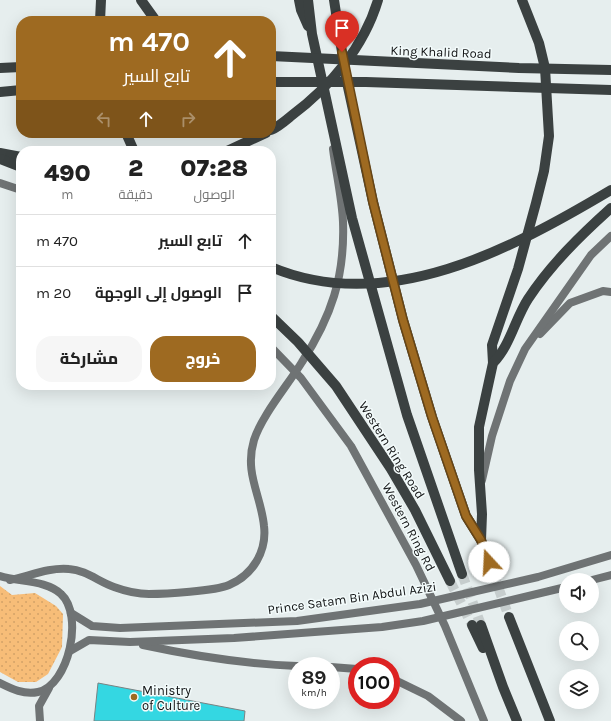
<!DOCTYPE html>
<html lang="ar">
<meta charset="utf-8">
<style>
body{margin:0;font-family:Karla,Cairo,sans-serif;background:#f6f6f6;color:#222;direction:rtl;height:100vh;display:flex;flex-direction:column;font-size:15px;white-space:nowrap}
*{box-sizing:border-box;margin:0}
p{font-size:13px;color:#767676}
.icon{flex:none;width:22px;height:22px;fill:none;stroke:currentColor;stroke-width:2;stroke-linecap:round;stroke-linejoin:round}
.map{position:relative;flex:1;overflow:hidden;direction:ltr}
.drawer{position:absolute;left:16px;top:146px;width:260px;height:244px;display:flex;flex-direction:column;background:#fff;border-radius:16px;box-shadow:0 4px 16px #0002;direction:rtl}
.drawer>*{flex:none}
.banner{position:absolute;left:16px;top:16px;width:260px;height:122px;border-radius:16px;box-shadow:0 4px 16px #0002;direction:rtl;background:#9e6a21;color:#fff;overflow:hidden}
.buttons{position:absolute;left:559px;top:573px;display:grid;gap:8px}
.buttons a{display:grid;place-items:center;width:40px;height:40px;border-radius:50%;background:#fff;box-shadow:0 4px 16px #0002;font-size:20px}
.speed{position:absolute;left:288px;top:657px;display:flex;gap:8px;font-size:20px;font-weight:700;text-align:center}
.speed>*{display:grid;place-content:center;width:52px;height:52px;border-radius:50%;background:#fff;box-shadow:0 4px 16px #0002;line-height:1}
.speed small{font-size:10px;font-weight:400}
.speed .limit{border:6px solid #d22;background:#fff;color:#111}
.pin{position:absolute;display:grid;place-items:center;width:34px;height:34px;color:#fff;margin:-41px -17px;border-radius:50% 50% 50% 0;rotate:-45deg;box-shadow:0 0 4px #0007}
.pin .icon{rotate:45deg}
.me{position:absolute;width:44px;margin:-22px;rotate:340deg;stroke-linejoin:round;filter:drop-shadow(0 0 3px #0008)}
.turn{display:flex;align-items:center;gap:14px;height:84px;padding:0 20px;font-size:18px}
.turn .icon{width:52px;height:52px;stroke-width:2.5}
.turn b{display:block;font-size:28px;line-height:34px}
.lanes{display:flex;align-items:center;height:38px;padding:0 20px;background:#0003;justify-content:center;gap:20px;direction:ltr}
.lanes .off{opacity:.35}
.eta{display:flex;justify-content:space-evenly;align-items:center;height:68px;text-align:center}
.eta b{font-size:24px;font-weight:800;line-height:28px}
.button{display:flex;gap:8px;margin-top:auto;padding:8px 20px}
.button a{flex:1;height:46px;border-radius:16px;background:#9e6a21;color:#fff;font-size:16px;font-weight:800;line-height:46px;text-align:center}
.button a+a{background:#f6f6f6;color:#222}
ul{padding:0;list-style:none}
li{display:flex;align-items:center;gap:12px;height:52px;padding:0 20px;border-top:1px solid #e0e0e0}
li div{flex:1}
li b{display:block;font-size:15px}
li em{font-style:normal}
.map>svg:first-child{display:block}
</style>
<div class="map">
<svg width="611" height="721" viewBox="0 0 611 721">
<defs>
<pattern id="park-dots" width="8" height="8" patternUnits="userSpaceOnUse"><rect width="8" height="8" fill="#f7bd78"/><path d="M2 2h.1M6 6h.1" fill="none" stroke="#d3a267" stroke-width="1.8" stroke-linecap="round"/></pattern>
</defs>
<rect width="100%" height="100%" fill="#e6eeee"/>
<polygon fill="url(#park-dots)" points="0,586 12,595 35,593 56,606 63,614 62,647 48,674 36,682 18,682 0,672"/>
<polygon fill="#34d7e2" stroke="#7a8282" points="98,683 245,711 244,721 94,721"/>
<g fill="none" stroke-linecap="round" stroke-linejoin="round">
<g stroke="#c6cdcd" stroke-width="10" stroke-dasharray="10 5" stroke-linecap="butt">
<polyline points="493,573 509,617"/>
<polyline points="462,574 481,625"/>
<polyline points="450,581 472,625"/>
</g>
<g stroke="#6f7374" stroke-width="8">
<polyline points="0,183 21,190"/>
<polyline points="540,334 570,303 603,291 611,292"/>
<polyline points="271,347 301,378 351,446 416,565 445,626 484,721"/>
<polyline points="482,480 492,436 510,381 525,349 591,255 611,236"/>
<path d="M0,576C18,582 47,580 61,594C84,615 69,685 38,692C24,695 12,689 0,683"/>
<path d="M10,580C29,576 50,567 69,569C86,570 99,582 114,587C125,591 137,594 149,594C165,594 215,591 229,585C253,575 267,551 264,526C261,495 244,473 254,440C262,415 288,385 302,362C331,317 345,277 343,222C342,198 336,173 333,149"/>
<polyline points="592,580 611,575"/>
<polyline points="71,613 92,626 120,628 297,621 420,604 538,577 611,555"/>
<path d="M143,645C194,656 244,664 297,666"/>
<polyline points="70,651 89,640 130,642 234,638 382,627 423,621 566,587"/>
<polyline points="331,667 357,669"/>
<polyline points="391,678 428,696 461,721"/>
<polyline points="40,721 39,706 49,688"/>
</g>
<g stroke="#3b4141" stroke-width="10">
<polyline points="141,0 156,21"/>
<polyline points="299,0 301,10 308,26"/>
<polyline points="308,0 312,34 352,218 407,415 462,574"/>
<polyline points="334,0 346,78 373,202 403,320 432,417 466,516 481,540 493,573"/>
<polyline points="100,21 101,0"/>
<polyline points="271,56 519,68 611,70"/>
<polyline points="0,68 21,67"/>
<polyline points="271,82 366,82 611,90"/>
<polyline points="0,92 21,90"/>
<path d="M271,130C278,127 285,121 291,116C330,87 364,47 378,0"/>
<polyline points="126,133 134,151"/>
<polyline points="227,151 266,133"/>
<polyline points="0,153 21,157"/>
<polyline points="0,159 21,167"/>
<path d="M271,267C387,316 512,249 611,190"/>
<polyline points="271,316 298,342 336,386 391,469 415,510 450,581"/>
<polyline points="493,363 492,345 518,269 536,203 544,171 549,136 545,68 539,43 522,0"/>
<path d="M481,540L482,514L479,470V427L493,363C510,346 515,319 528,299C551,264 581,235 611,208"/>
<polyline points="509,617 550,721"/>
<polyline points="472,625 483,648"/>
<polyline points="481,625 503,687 517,721"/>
</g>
</g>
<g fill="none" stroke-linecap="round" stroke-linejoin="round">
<defs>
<polyline id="route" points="342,52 373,202 403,320 432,417 466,516 481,540 489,562"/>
</defs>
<use href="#route" stroke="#674515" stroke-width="10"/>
<use href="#route" stroke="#9e6a21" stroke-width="7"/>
</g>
<circle fill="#9e6a21" stroke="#f3fbfb" stroke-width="1.5" cx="134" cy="697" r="4"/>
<g text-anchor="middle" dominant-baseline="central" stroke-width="3" stroke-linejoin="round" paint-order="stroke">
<g font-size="13" fill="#121415" stroke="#f3fbfb">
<text transform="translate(441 52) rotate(2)">King Khalid Road</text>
<text transform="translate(392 450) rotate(58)">Western Ring Road</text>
<text transform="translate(409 527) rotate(62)">Western Ring Rd</text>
<text transform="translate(352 598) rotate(-8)">Prince Satam Bin Abdul Azizi</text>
</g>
<g font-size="13" fill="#121415" stroke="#f3fbfb" text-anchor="start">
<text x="142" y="690">Ministry<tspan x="142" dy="15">of Culture</tspan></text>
</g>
</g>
</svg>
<div class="buttons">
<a><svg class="icon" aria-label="sound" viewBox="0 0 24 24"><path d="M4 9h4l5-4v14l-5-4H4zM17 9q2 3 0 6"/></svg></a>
<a><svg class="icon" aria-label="search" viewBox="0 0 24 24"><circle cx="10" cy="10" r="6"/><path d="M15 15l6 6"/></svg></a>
<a><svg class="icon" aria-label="layers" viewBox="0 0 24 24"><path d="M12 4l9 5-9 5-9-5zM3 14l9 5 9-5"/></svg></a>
</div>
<div class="speed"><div>89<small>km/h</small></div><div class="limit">100</div></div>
<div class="pin" style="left:342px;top:52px;background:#d93025"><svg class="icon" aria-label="arrive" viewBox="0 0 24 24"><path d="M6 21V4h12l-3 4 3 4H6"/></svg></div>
<svg class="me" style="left:489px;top:562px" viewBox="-20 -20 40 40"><circle r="19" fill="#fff"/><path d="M0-13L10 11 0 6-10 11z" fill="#9e6a21"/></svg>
<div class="banner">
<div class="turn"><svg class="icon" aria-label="ahead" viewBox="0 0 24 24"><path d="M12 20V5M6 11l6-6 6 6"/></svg><div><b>470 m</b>تابع السير</div></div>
<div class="lanes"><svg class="icon off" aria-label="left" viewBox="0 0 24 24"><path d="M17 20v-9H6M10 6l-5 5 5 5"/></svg><svg class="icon" aria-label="ahead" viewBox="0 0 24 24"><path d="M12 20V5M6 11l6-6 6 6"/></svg><svg class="icon off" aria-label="right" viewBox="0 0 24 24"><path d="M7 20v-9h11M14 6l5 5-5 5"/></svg></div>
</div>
<section class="drawer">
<div class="eta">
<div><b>07:28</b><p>الوصول</p></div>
<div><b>2</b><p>دقيقة</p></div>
<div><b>490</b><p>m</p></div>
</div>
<ul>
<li><svg class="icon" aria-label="ahead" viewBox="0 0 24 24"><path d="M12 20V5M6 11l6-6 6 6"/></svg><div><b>تابع السير</b></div><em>470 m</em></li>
<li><svg class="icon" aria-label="arrive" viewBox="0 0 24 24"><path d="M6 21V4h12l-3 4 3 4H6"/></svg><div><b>الوصول إلى الوجهة</b></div><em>20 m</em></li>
</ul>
<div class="button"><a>خروج</a><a>مشاركة</a></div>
</section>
</div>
